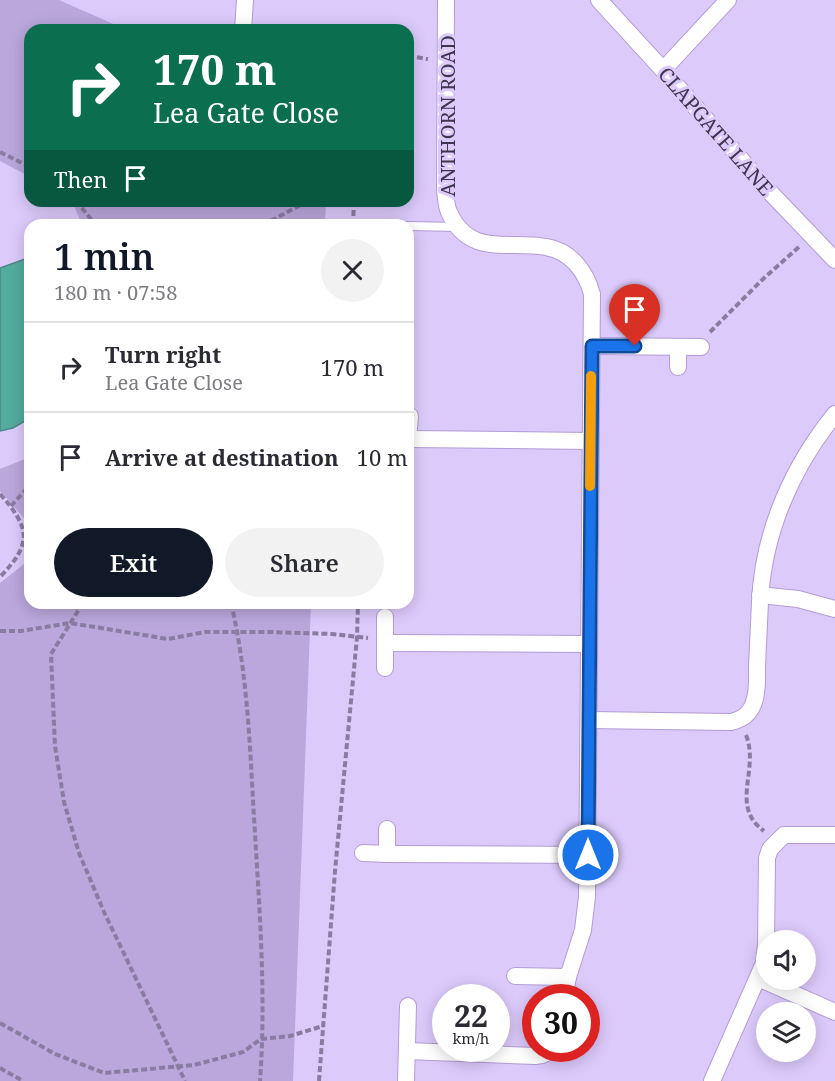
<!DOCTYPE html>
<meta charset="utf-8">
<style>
body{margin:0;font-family:"Noto Serif",serif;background:#f2f2f3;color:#2b2b33;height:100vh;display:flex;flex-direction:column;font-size:22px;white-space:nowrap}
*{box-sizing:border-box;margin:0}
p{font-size:20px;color:#7c7c81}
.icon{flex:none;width:33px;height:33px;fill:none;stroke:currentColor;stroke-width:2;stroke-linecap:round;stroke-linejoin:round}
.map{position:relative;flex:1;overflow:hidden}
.details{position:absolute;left:24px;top:219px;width:390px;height:390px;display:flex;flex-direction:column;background:#fff;border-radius:18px;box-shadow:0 3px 15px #0003}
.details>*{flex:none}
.guide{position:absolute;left:24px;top:24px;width:390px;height:183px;border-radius:18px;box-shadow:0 3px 15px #0003;background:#0b6e4f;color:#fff;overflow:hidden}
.tools{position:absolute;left:756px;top:930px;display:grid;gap:12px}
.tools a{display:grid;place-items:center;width:60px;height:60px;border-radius:50%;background:#fff;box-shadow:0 3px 15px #0003;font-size:30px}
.speed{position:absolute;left:432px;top:984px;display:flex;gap:12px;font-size:30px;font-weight:700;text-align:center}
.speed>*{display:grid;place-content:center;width:78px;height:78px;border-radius:50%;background:#fff;box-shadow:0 3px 15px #0003;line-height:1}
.speed small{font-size:15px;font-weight:400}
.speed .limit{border:9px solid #d22;background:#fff;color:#111}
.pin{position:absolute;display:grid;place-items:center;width:51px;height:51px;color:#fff;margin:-62px -26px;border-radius:50% 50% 50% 0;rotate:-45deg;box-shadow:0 0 6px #0007}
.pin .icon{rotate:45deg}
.me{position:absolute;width:66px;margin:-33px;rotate:0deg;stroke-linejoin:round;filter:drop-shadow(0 0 4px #0008)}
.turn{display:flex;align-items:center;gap:21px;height:126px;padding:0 30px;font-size:27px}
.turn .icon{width:78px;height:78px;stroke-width:2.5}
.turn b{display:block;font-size:42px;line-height:51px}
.then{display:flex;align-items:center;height:57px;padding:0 30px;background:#0003;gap:12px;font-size:22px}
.round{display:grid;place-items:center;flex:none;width:63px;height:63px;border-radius:32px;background:#f2f2f3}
.overview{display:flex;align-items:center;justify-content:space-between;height:102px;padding:0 30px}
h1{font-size:36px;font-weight:600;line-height:45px;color:#111827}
.action{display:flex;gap:12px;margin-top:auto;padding:12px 30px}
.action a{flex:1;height:69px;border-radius:36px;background:#111827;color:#fff;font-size:24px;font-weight:600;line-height:69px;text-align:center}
.action a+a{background:#f2f2f3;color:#2b2b33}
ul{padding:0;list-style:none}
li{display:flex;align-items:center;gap:18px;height:90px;padding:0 30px;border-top:2px solid #e1e1e2}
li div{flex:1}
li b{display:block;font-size:22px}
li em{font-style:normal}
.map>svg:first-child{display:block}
</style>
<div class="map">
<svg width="835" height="1081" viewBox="0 0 835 1081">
<rect width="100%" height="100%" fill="#dccafb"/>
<g fill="#bba7dc">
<polygon points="0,0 59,0 127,30 30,30 30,177 0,161"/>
<polygon points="72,201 326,201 325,225 82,225"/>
<polygon points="30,457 30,525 0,491 0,469"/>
<polygon points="30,552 30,603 311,603 293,1081 0,1081 0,583 24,564"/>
</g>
<polygon fill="#53ac9e" stroke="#4d8886" stroke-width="1.5" points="25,259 30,260 30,418 13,428 0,431 0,268"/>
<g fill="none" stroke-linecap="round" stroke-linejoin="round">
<defs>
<polyline id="service" points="408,226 458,227"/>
<g id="minor">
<path d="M446,0L445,190C446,197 446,206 449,212C469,258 510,240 546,247C571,251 586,272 592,294L587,897L583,930L568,977L515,976"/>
<polyline points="599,0 663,70 767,189 835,260"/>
<polyline points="243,30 245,0"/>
<polyline points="663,70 728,0"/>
<polyline points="592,346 701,347"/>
<polyline points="678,347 678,367"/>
<polyline points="408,439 410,416"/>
<polyline points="409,439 590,441"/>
<polyline points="760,595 798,599 835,609"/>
<polyline points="385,617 385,668"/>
<polyline points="386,643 589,644"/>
<path d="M589,720L731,722C743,719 750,714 754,702C758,691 757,678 757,666C758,645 759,623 760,602C763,533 792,467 835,414"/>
<polyline points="363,853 387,854 387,829"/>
<polyline points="387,854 588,855"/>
<polyline points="758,978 835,1012"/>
<polyline points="564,998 568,977"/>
<polyline points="407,1051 535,1056 542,1055 557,1048"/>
<polyline points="406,1081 408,1006"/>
<polyline points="712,1081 764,963 766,945 767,858 770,849 784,835 835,835"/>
</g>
</defs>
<use href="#service" stroke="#b29bd7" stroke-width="10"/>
<use href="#minor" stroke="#b29bd7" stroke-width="18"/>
<g stroke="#8a7ca1" stroke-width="4" stroke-dasharray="6 3" stroke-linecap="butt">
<polyline points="408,56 428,59"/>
<polyline points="0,152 30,167"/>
<polyline points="76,201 96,225"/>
<polyline points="263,225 308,201"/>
<polyline points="353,225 354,201"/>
<polyline points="710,332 763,279 800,246"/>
<path d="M0,494C30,528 33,543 0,577"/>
<polyline points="11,506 30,485"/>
<polyline points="83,603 51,654 55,746 64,802 79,853 104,912 185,1081"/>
<path d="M231,603C249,679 250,757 255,834C260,916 266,999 260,1081"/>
<polyline points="0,631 21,631 70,623 168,639 205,632 270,632 332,634 368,638"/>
<path d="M746,735C760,770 729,806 764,831"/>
<polyline points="0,1023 55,1054 104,1073 194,1065 243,1052 261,1039 290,1036 323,1026"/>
<polyline points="0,1068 23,1081"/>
<polyline points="319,1081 335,871 357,637 358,603"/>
</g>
<use href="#service" stroke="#fff" stroke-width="8"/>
<use href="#minor" stroke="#fff" stroke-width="16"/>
</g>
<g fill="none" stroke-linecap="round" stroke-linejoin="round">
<defs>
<polyline id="route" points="588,855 592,346 635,346"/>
</defs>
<use href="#route" stroke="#114b97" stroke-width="15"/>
<use href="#route" stroke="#1a73e8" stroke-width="10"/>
<polyline stroke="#f59e0b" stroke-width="10" points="590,486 591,376"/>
</g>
<g text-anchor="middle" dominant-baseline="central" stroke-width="6" stroke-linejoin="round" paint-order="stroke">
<g font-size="20" fill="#3e354e" stroke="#dccafb">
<text transform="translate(447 116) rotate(-90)">ANTHORN ROAD</text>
<text transform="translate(716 131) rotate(49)">CLAPGATE LANE</text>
</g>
</g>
</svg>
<div class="tools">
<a><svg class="icon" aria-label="sound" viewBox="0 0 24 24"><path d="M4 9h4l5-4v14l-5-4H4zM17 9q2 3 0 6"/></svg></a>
<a><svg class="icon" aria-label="layers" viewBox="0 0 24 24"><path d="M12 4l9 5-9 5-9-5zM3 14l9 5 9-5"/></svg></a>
</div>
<div class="speed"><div>22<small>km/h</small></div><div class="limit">30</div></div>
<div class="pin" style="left:635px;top:346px;background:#d93025"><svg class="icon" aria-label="arrive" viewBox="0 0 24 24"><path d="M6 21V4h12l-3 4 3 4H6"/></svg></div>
<svg class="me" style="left:588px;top:855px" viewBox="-20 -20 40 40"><circle r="17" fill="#1a73e8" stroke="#fff" stroke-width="3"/><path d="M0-11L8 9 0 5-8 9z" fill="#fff"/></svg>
<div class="guide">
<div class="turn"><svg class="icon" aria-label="right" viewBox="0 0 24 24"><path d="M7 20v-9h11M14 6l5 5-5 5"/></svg><div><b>170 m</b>Lea Gate Close</div></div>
<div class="then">Then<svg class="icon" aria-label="arrive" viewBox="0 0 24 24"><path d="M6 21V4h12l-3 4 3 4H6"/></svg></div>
</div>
<section class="details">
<div class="overview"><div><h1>1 min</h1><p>180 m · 07:58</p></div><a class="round"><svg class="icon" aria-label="close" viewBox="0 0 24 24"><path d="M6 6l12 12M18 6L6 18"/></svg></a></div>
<ul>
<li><svg class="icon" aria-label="right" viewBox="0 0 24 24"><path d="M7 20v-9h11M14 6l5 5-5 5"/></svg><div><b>Turn right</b><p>Lea Gate Close</p></div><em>170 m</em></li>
<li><svg class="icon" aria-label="arrive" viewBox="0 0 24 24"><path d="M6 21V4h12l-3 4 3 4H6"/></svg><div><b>Arrive at destination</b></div><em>10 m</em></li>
</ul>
<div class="action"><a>Exit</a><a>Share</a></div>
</section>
</div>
